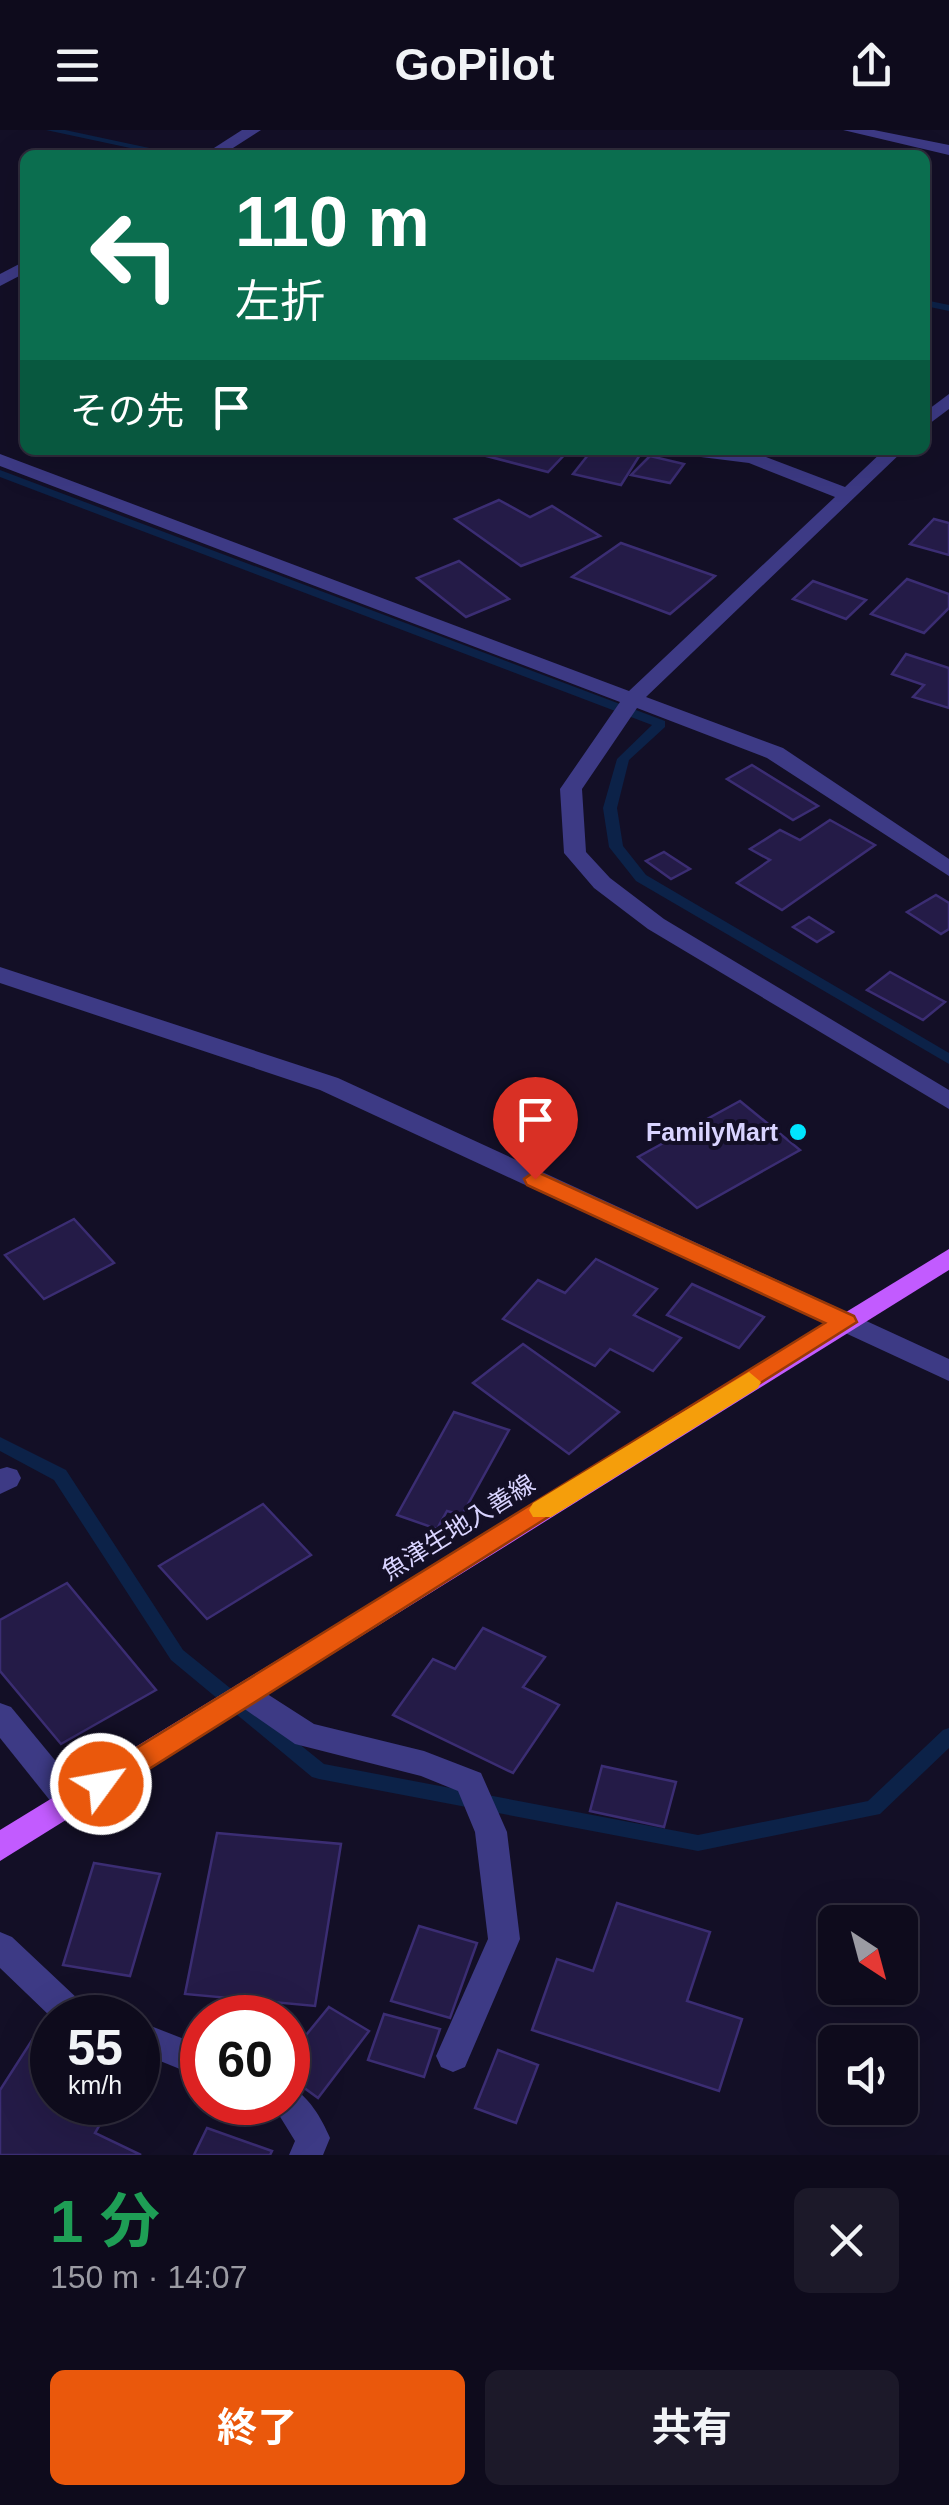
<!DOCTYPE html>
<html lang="ja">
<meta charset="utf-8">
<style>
body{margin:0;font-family:Helvetica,"Noto Sans JP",sans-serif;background:#1c1929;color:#f1f3f6;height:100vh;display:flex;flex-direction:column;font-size:38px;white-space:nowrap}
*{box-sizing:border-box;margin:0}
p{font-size:32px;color:#9b9ba3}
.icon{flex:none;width:55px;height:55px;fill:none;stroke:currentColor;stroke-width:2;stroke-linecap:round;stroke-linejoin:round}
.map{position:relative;height:2025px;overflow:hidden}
.details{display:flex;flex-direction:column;background:#0e0b1c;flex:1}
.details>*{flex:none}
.guide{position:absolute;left:20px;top:20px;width:910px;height:305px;border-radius:15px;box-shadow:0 10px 40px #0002,0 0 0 2px #2e2b3b;background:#0b6e4f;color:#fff;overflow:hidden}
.needle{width:65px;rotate:144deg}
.fabs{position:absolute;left:818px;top:1775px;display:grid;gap:20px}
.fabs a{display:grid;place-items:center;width:100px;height:100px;border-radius:15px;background:#0e0b1c;box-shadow:0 10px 40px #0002,0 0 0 2px #2e2b3b;font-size:50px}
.speed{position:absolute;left:30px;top:1865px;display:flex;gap:20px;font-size:50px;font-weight:700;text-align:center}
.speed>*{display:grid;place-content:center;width:130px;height:130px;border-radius:50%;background:#0e0b1c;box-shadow:0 10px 40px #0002,0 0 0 2px #2e2b3b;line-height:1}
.speed small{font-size:25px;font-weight:400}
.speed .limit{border:15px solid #d22;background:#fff;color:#111}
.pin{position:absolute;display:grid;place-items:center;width:85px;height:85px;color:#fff;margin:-102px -42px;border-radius:50% 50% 50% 0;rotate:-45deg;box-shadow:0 0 10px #0007}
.pin .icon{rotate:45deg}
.me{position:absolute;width:110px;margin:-55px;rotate:58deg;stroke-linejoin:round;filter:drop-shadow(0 0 8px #0008)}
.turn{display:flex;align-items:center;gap:35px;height:210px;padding:0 50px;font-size:45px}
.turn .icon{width:130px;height:130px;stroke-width:2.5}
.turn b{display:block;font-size:70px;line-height:85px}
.then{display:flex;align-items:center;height:95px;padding:0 50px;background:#0003;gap:20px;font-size:38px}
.round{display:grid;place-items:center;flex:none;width:105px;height:105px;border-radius:15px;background:#1c1929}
.overview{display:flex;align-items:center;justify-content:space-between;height:170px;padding:0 50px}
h1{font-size:60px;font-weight:700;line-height:75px;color:#1e9e55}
.action{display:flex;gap:20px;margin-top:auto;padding:20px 50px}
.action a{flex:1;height:115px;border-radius:15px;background:#ea580c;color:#fff;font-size:40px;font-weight:700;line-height:115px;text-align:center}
.action a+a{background:#1c1929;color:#f1f3f6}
header{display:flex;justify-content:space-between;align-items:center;height:130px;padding:0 50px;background:#0e0b1c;font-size:45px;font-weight:700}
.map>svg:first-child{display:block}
</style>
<header><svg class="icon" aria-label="menu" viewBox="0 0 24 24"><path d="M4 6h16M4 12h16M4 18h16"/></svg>GoPilot<svg class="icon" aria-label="share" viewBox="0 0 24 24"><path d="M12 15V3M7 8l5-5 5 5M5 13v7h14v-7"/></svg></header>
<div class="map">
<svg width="949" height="2025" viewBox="0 0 949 2025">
<rect width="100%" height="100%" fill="#130f26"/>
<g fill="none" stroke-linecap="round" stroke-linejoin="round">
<g fill="#0c2248" fill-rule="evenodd">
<polygon points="46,0 65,0 182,25 163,25"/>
<polygon points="925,170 949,175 949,181 925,176"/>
<polygon points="0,340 665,591 665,597 629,630 617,678 623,716 646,745 949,923 949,934 636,751 609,717 603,678 617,629 652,595 0,347"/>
<polygon points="0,1307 66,1340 183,1520 324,1634 698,1705 868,1671 943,1600 949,1598 949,1618 880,1684 698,1721 319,1649 312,1647 171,1530 54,1350 0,1321"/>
</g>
</g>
<g fill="#241b47" stroke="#3b2d73" stroke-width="2.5">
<polygon points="478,320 569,320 548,342 475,323"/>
<polygon points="592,320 643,320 621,355 573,344"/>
<polygon points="650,326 684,334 670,353 631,345"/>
<polygon points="499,370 530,387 552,376 600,406 521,436 455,389"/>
<polygon points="934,389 949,393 949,425 910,414"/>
<polygon points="621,413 715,446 670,484 572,447"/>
<polygon points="459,431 509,469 466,487 417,448"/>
<polygon points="907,449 949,464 949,478 924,503 871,484"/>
<polygon points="813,451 866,470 846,489 793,469"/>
<polygon points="906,524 949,538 949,578 913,567 924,555 892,544"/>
<polygon points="752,635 818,676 793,690 727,649"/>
<polygon points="830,690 875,715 782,780 737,753 770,730 750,719 780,700 800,710"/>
<polygon points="664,722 690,739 671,749 646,731"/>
<polygon points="936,765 949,773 949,799 941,804 907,782"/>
<polygon points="809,787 833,802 817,812 793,797"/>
<polygon points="890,842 945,872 923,890 867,860"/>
<polygon points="740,971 800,1020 697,1078 638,1027"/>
<polygon points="74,1089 114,1133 44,1169 5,1125"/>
<polygon points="596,1129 657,1159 634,1185 681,1208 653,1241 610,1219 595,1236 503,1189 538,1150 565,1163"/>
<polygon points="692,1154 764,1187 739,1218 667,1185"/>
<polygon points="523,1214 619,1282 569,1324 473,1253"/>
<polygon points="454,1282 509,1300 462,1385 447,1381 437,1399 397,1385"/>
<polygon points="263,1374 311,1425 207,1489 159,1436"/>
<polygon points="67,1453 156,1560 61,1614 0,1541 0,1490"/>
<polygon points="483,1498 545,1527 523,1557 559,1575 513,1643 393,1585 433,1529 455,1539"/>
<polygon points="602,1636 676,1652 664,1697 590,1681"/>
<polygon points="217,1703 341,1714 315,1876 185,1864"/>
<polygon points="94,1733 160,1744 130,1846 63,1835"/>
<polygon points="617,1773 710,1802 687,1871 742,1889 719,1961 532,1900 557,1829 593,1841"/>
<polygon points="419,1796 477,1813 450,1888 391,1871"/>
<polygon points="329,1877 369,1901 318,1968 288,1946 288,1927"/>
<polygon points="384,1884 440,1899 424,1947 368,1930"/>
<polygon points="34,1907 52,1915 52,1972 113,1972 95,2003 141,2025 0,2025 0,1960"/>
<polygon points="498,1920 538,1935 516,1993 475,1978"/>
<polygon points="207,1998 272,2021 270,2025 194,2025"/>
</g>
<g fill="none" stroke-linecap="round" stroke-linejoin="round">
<g fill="#3d3a85" fill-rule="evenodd">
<polygon points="242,0 261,0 222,25 203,25"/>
<polygon points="843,0 874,0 949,15 949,25"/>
<polygon points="25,131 25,143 0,156 0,144"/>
<polygon points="949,264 949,279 925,297 925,282"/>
<polygon points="684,320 753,322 845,357 884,320 904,320 646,567 783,618 949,729 949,746 767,628 637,578 582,659 586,722 610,748 664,789 949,960 949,979 648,799 594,758 564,723 560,659 620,572 0,336 0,324 629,561 835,367 749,333 693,326"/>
<polygon points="0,837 338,948 949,1229 949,1251 320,960 0,853"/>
<polygon points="7,1337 17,1340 21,1348 17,1356 0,1364 0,1339"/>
<polygon points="247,1551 314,1594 424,1621 481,1643 507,1702 520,1809 465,1937 453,1942 441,1937 436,1926 488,1809 475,1702 458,1661 421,1646 295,1614 236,1573 232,1564 236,1555"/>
<polygon points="0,1573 11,1577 82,1663 87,1673 82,1683 71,1687 60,1683 0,1608"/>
<polygon points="0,1802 12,1807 79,1870 99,1877 103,1888 52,1888 0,1838"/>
<polygon points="138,1891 202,1916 202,1948 138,1922"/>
<path d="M288,1956C308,1964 322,1989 330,2008L323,2025H289L295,2011L271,1972H288Z"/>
</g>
<polygon fill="#c25bff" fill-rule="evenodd" points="949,1119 949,1140 0,1731 0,1700"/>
</g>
<polygon fill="#ea580c" stroke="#983908" stroke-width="2.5" points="535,1041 854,1186 857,1192 111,1663 101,1667 91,1663 87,1654 91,1646 825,1193 527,1055 524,1049"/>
<polygon fill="#f59e0b" points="749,1242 761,1252 758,1258 551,1387 533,1387 529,1380 533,1373"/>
<circle fill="#00e5ff" stroke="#130f26" stroke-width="4" cx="798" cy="1002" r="10"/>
<g text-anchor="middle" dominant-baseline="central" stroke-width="8" stroke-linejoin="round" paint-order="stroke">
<g font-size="25" font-weight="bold" fill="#d9d4ff" stroke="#130f26" text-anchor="end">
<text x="778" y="1002">FamilyMart</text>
</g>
<g font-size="25" fill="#d9d4ff" stroke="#130f26">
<text transform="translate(458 1397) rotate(-32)">魚津生地入善線</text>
</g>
</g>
</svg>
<div class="fabs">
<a><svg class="needle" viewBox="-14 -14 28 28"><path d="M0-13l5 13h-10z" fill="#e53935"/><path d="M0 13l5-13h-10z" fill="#9b9ba3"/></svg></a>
<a><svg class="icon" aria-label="sound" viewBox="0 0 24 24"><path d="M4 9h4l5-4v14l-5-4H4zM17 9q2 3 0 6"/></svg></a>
</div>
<div class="speed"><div>55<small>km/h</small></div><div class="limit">60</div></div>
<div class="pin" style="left:535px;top:1049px;background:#d93025"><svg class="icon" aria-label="arrive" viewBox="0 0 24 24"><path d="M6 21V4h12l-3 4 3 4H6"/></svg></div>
<svg class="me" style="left:101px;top:1654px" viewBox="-20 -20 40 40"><circle r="17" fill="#ea580c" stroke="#fff" stroke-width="3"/><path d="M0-11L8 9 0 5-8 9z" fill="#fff"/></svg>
<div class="guide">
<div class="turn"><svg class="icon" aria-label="left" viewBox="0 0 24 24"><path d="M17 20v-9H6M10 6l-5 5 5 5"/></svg><div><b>110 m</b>左折</div></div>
<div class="then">その先<svg class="icon" aria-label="arrive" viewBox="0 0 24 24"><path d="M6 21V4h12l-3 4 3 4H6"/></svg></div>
</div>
</div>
<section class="details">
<div class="overview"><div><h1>1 分</h1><p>150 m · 14:07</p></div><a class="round"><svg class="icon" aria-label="close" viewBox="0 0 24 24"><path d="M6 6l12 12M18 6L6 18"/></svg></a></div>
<div class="action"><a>終了</a><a>共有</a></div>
</section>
